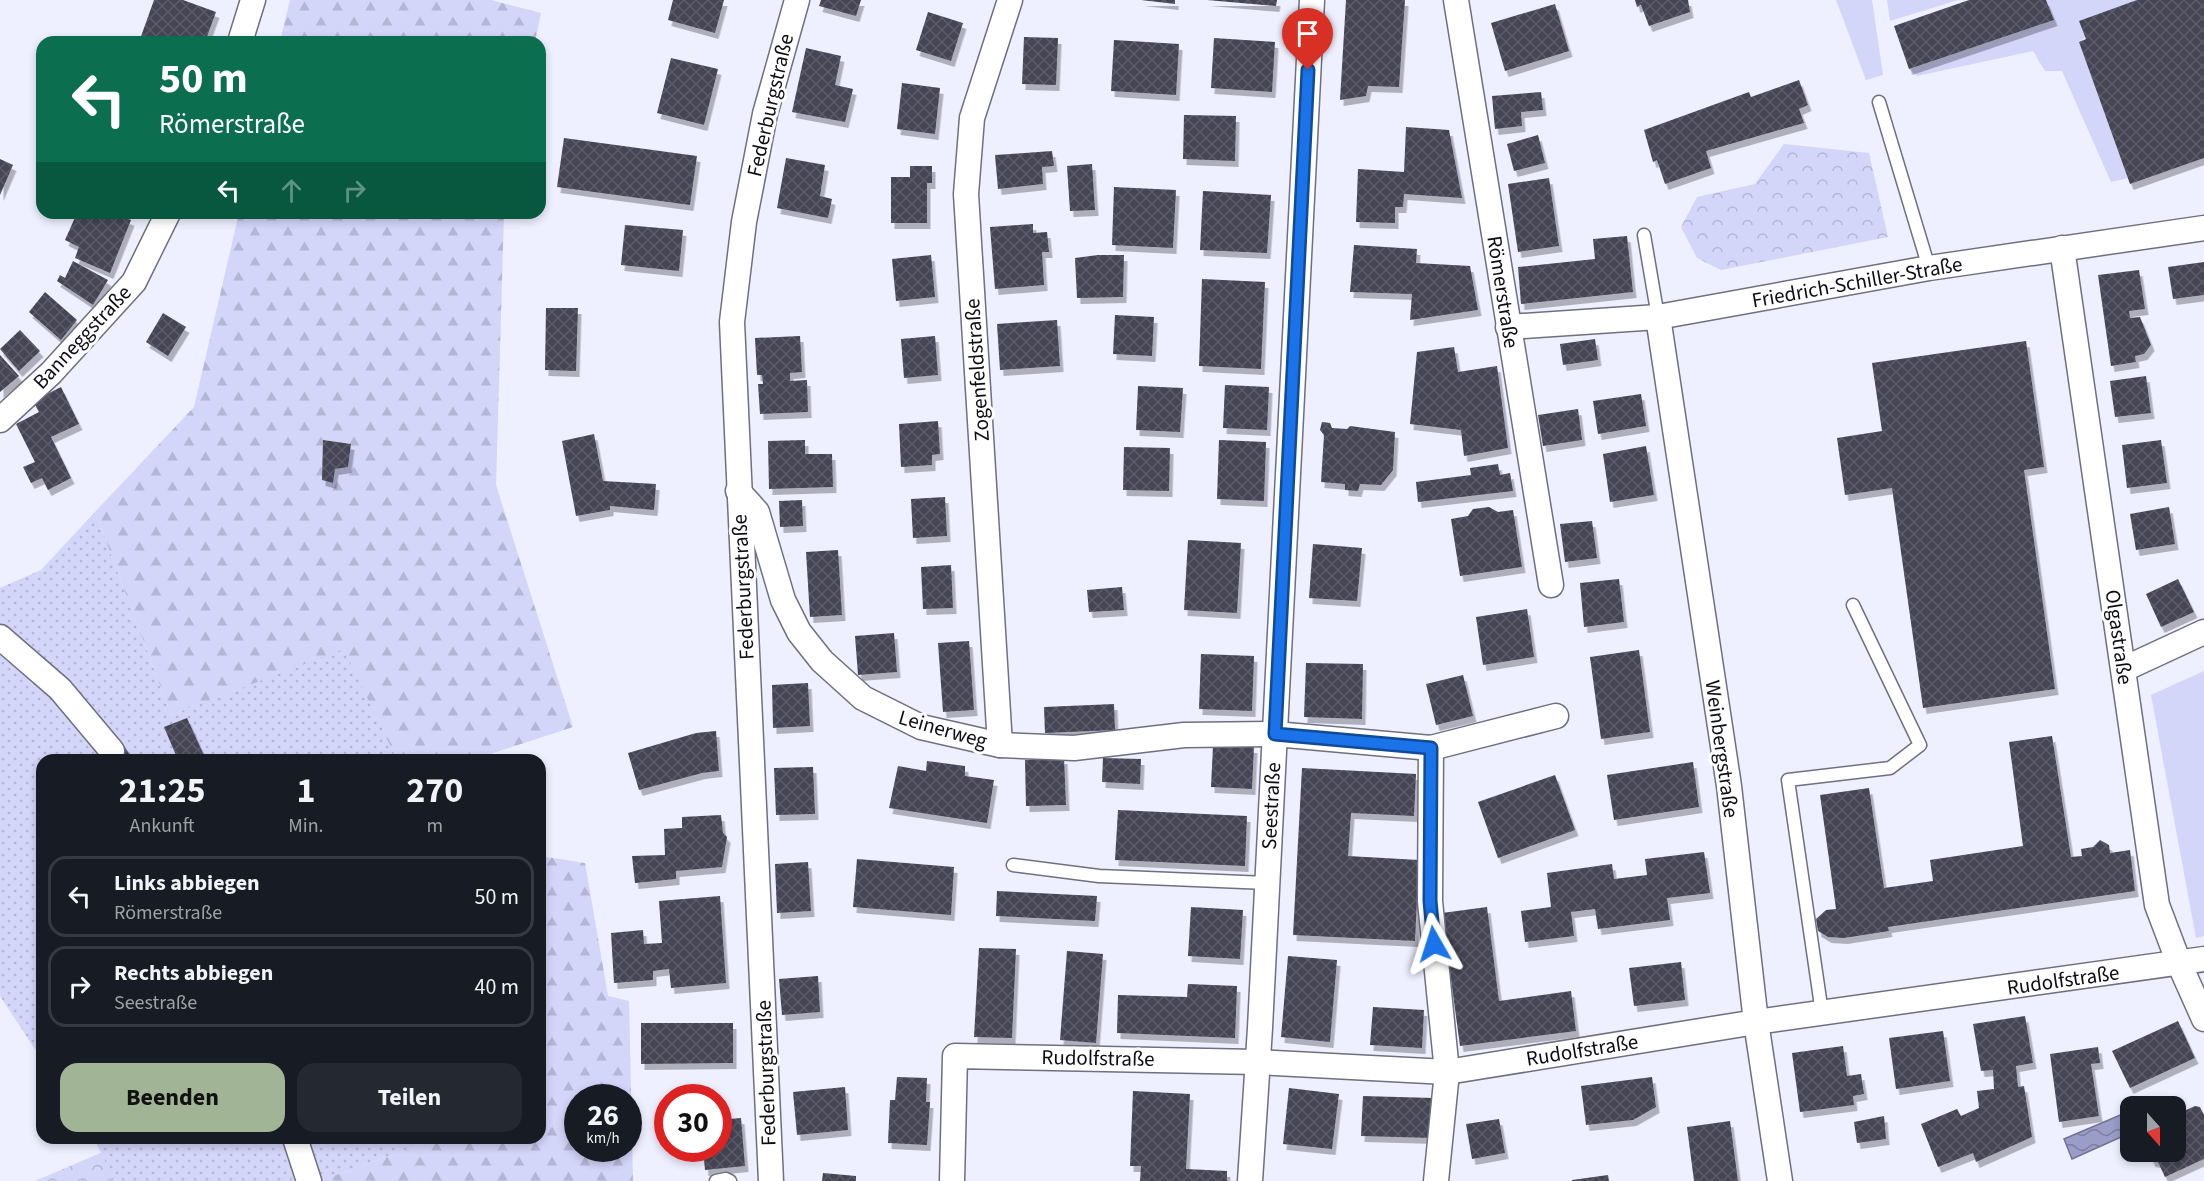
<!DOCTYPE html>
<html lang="de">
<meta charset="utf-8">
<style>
body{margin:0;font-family:"Source Sans 3",sans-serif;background:#242831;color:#f1f3f6;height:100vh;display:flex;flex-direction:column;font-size:22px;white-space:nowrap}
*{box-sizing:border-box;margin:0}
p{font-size:20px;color:#9ea1a6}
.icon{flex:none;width:33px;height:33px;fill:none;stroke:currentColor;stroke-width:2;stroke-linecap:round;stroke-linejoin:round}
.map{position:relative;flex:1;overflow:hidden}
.sheet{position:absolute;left:36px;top:754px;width:510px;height:390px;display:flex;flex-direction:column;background:#171b24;border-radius:18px;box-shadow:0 3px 9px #0003}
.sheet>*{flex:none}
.guide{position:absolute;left:36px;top:36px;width:510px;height:183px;border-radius:18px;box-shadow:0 3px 9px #0003;background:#0b6e4f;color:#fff;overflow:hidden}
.needle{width:39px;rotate:159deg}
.fabs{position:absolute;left:2120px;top:1096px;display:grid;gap:12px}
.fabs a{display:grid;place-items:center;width:66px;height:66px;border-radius:12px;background:#171b24;box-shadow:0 3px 9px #0003;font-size:30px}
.speed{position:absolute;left:564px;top:1084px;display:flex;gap:12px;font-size:30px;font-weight:700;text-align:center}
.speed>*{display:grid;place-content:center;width:78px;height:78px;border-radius:50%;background:#171b24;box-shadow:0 3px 9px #0003;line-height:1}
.speed small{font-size:15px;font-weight:400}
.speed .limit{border:9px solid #d22;background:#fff;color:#111}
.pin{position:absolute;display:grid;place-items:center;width:51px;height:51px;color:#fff;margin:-62px -26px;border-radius:50% 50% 50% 0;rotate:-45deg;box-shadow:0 0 6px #0007}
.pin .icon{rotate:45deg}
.me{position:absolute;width:66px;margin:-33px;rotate:354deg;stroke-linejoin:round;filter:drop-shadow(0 0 4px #0008)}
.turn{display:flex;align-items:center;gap:21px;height:126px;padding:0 24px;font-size:27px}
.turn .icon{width:78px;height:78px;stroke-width:2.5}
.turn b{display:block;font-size:42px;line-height:51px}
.lanes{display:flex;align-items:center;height:57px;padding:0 24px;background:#0003;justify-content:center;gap:30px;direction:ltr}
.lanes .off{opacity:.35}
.eta{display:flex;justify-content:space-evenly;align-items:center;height:102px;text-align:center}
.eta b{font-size:36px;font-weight:700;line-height:42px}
.cta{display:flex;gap:12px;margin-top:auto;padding:12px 24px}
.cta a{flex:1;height:69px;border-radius:18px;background:#a1b495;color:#111;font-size:24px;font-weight:700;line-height:69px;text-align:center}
.cta a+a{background:#242831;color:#f1f3f6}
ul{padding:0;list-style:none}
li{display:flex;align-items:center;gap:18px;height:81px;margin:0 12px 9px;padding:0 12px;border:3px solid #363941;border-radius:18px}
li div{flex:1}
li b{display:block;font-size:22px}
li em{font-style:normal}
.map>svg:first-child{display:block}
</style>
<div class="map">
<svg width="2204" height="1181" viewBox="0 0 2204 1181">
<defs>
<pattern id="forest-firs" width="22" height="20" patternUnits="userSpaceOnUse" patternTransform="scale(1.5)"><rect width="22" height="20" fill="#d3d5f9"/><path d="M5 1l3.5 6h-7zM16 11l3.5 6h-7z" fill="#b4b6d5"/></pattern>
<pattern id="park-crowns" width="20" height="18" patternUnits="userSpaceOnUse" patternTransform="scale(1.5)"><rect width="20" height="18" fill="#d3d5f9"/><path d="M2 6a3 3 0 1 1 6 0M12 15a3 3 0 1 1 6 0" fill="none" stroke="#b4b6d5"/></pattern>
<pattern id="garden-dots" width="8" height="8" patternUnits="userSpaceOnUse" patternTransform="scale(1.5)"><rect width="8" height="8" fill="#d3d5f9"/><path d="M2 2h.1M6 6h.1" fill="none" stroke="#b4b6d5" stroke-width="1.8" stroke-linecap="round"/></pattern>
<pattern id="water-waves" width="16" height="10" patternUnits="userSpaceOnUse" patternTransform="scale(1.5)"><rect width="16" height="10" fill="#9b9dc9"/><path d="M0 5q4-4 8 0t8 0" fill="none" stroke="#7d7ea2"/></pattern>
<pattern id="building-cross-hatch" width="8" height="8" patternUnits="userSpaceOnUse" patternTransform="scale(1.5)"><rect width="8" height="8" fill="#454555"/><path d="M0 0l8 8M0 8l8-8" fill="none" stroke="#5c5c69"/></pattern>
<filter id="shadow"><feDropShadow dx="3.5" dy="6" stdDeviation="0" flood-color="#0004"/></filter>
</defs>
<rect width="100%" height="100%" fill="#eeefff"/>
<g fill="#d3d5f9">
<polygon points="1836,0 1872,0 1883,75 1866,80"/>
<polygon points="1887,0 1958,0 1890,21"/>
<polygon points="2046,0 2137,0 2079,42 2128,178 2111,182 2062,71 2045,71 2033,51 1917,76 1909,69 2054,20"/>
<polygon points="2204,671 2204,936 2196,938 2151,695"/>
</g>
<g fill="url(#forest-firs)" fill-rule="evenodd">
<polygon points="290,0 491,0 541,13 535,42 280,42"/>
<polygon points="239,213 504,213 496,485 573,727 487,755 488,760 396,760 344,650 171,715 95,512 194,407"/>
<path d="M540,856L585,863L608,996L629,1001L633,1181H318L438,1139L540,1138ZM578,1098H628V1149H578Z"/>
</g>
<g fill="url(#park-crowns)">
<polygon points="1784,144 1869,153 1888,237 1721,270 1697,258 1681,227 1697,197 1755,184"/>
<polygon points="103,1152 115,1181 35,1181"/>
</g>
<g fill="url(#garden-dots)">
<polygon points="95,512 171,715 344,649 397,760 42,760 42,1060 0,996 0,588 41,570"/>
<polygon points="94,1139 438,1138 438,1139 318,1181 115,1181"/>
</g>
<polygon fill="url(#water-waves)" stroke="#707292" stroke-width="1.5" points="2125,1113 2130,1133 2072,1159 2064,1139"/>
<g fill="url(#building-cross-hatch)" filter="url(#shadow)">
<polygon points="154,0 183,0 216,12 205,42 139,42"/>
<polygon points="673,0 724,0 715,33 668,20"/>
<polygon points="821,0 861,0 856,16 819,6"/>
<polygon points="1141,0 1175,0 1175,4"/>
<polygon points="1207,0 1277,0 1276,6"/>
<polygon points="1346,0 1405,0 1399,87 1368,86 1366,96 1340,100"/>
<polygon points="1635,0 1688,0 1690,12 1649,26 1641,5 1637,7"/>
<polygon points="1969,0 2046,0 2054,20 1909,69 1894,26"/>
<polygon points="2137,0 2204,0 2204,158 2130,184 2079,42 2086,39 2079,21"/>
<polygon points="1555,4 1569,51 1505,71 1491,23"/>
<polygon points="928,12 963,23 951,61 916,50"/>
<polygon points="1024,37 1058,38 1056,85 1022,84"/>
<polygon points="1214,38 1275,42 1272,92 1211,88"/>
<polygon points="1114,40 1179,44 1176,95 1111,91"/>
<polygon points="806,48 841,56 835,85 853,89 845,122 792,112"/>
<polygon points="671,58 718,69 704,125 657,113"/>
<polygon points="1799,80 1808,105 1799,109 1804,123 1706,151 1711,168 1665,184 1657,160 1653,162 1644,130 1749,92 1751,97"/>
<polygon points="902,83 940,88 935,134 897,129"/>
<polygon points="1541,92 1543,110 1521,112 1522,126 1495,129 1492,96"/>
<polygon points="1184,115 1236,116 1235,161 1183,159"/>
<polygon points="1406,127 1449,130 1462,198 1404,194 1403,207 1395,207 1395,223 1356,222 1358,169 1404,172"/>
<polygon points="1538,135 1545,163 1514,171 1507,144"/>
<polygon points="564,138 697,156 690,205 557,187"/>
<polygon points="1052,151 1054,166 1042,167 1043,184 998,189 995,155"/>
<polygon points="786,158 825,165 820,196 832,199 828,218 777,208"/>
<polygon points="0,159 13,165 0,195"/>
<polygon points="1092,164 1095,210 1070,211 1067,166"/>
<polygon points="910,166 932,166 932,183 927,183 927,223 891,223 891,177 910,177"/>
<polygon points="1549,178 1559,246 1518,252 1508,184"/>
<polygon points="1114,187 1176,190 1173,248 1112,245"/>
<polygon points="1203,191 1271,195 1267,253 1200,250"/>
<polygon points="77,213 114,213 131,220 110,273 75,258 79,247 65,240"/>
<polygon points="1033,224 1033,233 1047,232 1049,252 1042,252 1044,285 995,289 990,227"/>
<polygon points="625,225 683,230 679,271 621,265"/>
<polygon points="1627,236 1633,292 1521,304 1518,267 1595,259 1593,239"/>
<polygon points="1354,245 1417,249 1416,263 1470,266 1478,310 1410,320 1412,294 1350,292"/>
<polygon points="931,255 935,297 896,301 892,259"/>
<polygon points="1098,255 1124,255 1123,297 1077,298 1075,258"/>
<polygon points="73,261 108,280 93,305 57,281 60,275 65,278"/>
<polygon points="2204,262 2204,295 2173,299 2168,267"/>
<polygon points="2139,270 2145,309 2129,311 2130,318 2140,317 2151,345 2144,354 2135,356 2136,362 2111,366 2098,275"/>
<polygon points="1202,279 1265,282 1261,369 1199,366"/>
<polygon points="45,292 77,320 61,340 29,312"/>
<polygon points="546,308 578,308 576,371 545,370"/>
<polygon points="163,313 186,327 168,356 146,342"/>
<polygon points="1115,315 1154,317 1152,356 1113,354"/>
<polygon points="1057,320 1060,366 1000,370 997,324"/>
<polygon points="20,330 40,351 19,371 0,349"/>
<polygon points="800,336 802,372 790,373 790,381 807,380 808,412 760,414 758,384 763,384 762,375 757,375 755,338"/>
<polygon points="935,336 938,375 904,378 901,339"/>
<polygon points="1595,339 1598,360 1563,365 1560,344"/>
<polygon points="2026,341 2044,467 2024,470 2055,689 1923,708 1892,488 1845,495 1837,438 1882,431 1872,363"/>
<polygon points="1454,347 1458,372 1497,366 1508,448 1464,456 1461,430 1410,424 1417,352"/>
<polygon points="0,355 19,376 0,392"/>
<polygon points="2146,376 2151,413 2115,417 2110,381"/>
<polygon points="1225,385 1269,387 1267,430 1223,428"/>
<polygon points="1138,386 1183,388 1180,432 1136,430"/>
<polygon points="61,387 79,424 51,437 71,478 48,490 42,478 31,483 23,467 35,462 16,424 39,412 33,401"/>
<polygon points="1641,394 1646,426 1598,434 1593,401"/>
<polygon points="1578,409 1582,440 1543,446 1538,415"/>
<polygon points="938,421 940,454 932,455 932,465 901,467 899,424"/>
<polygon points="1322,422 1330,423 1332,428 1347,429 1350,426 1395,432 1393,470 1381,485 1360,484 1358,491 1345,490 1345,484 1321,482 1324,435 1320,430"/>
<polygon points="594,434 603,481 656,484 654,510 610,506 610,510 576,516 562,441"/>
<polygon points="323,440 351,444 348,467 335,469 333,483 322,480"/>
<polygon points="805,440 805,454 832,454 833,487 769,489 768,441"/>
<polygon points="1219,440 1266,442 1264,501 1217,499"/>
<polygon points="2161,440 2167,483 2127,488 2122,445"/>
<polygon points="1646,446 1654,495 1610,502 1603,454"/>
<polygon points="1124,447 1170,448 1169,491 1123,490"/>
<polygon points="1498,464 1500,475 1510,473 1513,491 1418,502 1416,482 1471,475 1470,468"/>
<polygon points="945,497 947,536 913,538 911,499"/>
<polygon points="802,500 803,526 780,527 779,501"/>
<polygon points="1489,507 1498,512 1513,510 1522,567 1460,576 1451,519 1468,516 1473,509"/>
<polygon points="2169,507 2175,544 2136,550 2130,514"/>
<polygon points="1592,521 1597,558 1565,562 1560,524"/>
<polygon points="1188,540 1241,543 1237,613 1184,610"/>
<polygon points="1313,544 1362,548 1357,601 1309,598"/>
<polygon points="838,550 842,615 810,617 806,552"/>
<polygon points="951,565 953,608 923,609 921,567"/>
<polygon points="1619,579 1624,622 1584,627 1580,583"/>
<polygon points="2178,579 2194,612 2161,627 2146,594"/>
<polygon points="1122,587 1124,610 1089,612 1087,590"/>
<polygon points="1527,609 1534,657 1483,665 1476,617"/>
<polygon points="894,633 897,672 858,675 855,636"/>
<polygon points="969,641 974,710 943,712 938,643"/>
<polygon points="1639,650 1650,732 1601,739 1590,657"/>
<polygon points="1201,654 1254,656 1252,711 1199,709"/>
<polygon points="1306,663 1363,664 1362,719 1304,717"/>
<polygon points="1463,675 1473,716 1436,725 1426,684"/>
<polygon points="808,683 810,726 773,728 772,685"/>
<polygon points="1114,704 1115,730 1045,733 1044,707"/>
<polygon points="187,718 206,760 178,760 164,727"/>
<polygon points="716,731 719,771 702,773 639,790 628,753 696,733"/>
<polygon points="2052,736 2071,857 2082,856 2081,849 2093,847 2100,840 2109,845 2110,853 2130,850 2135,891 1888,927 1889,931 1844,938 1828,937 1818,931 1816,919 1826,910 1836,909 1820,795 1869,788 1884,888 1933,881 1930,860 2023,846 2009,742"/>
<polygon points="123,744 133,760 96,760 112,751"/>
<polygon points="1213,746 1254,747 1252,789 1211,787"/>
<polygon points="1064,758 1066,805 1026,806 1025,760"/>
<polygon points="1103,758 1141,759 1140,784 1102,782"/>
<polygon points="927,761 965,766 965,776 994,780 987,823 889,808 898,766 926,771"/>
<polygon points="1693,762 1699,807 1614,820 1607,775"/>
<polygon points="813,767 815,814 776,815 774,768"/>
<polygon points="1302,768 1416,774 1414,816 1351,813 1348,856 1419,860 1415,941 1293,935"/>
<polygon points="1555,775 1575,830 1498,858 1478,802"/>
<polygon points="1118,810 1247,816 1245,866 1115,860"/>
<polygon points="721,815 723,833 727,837 722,867 676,871 676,879 635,883 632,856 665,855 664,829 682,828 682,817"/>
<polygon points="1704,852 1710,893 1667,898 1670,920 1598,929 1595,909 1571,912 1574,936 1525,942 1521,911 1551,907 1547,873 1612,864 1614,879 1647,875 1645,859"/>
<polygon points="857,859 954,867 951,915 853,907"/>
<polygon points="808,862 811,911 777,913 775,864"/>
<polygon points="997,891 1097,896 1095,921 996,916"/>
<polygon points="720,896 726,983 671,988 669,969 653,971 653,980 614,983 611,933 643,930 644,944 662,943 659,901"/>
<polygon points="1191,907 1243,910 1240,959 1188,956"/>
<polygon points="1487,907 1499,1001 1571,991 1576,1031 1460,1046 1442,913"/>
<polygon points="979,948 1016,949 1012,1038 974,1037"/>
<polygon points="1067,951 1103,954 1096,1043 1060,1040"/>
<polygon points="1288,956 1337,960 1330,1042 1281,1037"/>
<polygon points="1681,962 1685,1000 1634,1006 1629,968"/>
<polygon points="818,976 820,1012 782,1015 779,979"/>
<polygon points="1188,984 1237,986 1235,1038 1117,1033 1118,995 1187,997"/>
<polygon points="1373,1007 1424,1010 1422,1048 1370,1045"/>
<polygon points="2025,1016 2033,1063 2016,1066 2018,1087 2024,1086 2032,1137 1976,1162 1973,1153 1938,1167 1921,1124 1957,1109 1961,1116 1979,1108 1977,1091 1994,1089 1993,1070 1981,1071 1973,1024"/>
<polygon points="2178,1021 2195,1058 2130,1088 2112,1051"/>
<polygon points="641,1023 733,1023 733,1063 641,1064"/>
<polygon points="1943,1031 1950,1081 1896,1089 1889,1038"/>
<polygon points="1843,1046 1847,1076 1861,1074 1864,1094 1853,1096 1854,1105 1800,1112 1792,1053"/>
<polygon points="2098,1047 2100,1063 2091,1064 2099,1116 2059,1122 2050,1054"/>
<polygon points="897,1077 927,1078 926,1102 930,1102 927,1145 888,1143 890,1100 895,1100"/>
<polygon points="1652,1077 1656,1107 1633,1120 1586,1125 1581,1086"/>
<polygon points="845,1087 848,1130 797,1135 793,1092"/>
<polygon points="1289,1088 1339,1094 1332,1149 1283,1144"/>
<polygon points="1133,1091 1190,1094 1186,1169 1227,1171 1227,1181 1140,1181 1141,1166 1130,1166"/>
<polygon points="1363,1096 1433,1098 1432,1138 1361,1136"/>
<polygon points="2195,1106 2200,1107 2204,1115 2204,1159 2165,1177 2158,1162 2152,1161 2148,1152 2175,1152 2175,1115"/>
<polygon points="1884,1116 1886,1139 1857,1143 1854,1122"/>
<polygon points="741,1118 745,1166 705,1170 703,1149 718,1149 718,1120"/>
<polygon points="1499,1119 1505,1153 1472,1159 1466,1124"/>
<polygon points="1730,1121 1738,1181 1694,1181 1687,1127"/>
<polygon points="823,1173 856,1176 856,1181 822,1181"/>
<polygon points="1608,1175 1609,1181 1572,1181 1572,1180"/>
</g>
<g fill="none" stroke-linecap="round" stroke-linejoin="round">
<defs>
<g id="lane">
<polyline points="1879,102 1929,268"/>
<polyline points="1644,235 1658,317"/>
<polyline points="1013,865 1099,876 1267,883"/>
<polyline points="1822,1013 1788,780 1890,768 1920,745 1853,605"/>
<polyline points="716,1181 726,1179 730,1181"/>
</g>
<g id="street">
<polyline points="1456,0 1551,585"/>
<polyline points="240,42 253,0"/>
<polyline points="2062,248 2157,905 2179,963 2204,1019"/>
<polyline points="1658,317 1729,786 1756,1022 1780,1181"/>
<polyline points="1508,327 1658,317 1929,268 2204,228"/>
<polyline points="0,420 51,373 134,282 168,213"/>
<polyline points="738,491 757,512 783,600 799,632 822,661 863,698 921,727 1000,745 1074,748 1184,735 1275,734 1431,748 1556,716"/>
<polyline points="0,637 60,689 112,751"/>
<polyline points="2124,669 2204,632"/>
<polyline points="1000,745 966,194 972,118 1010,0"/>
<polyline points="1431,748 1430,901 1447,1072 1436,1181"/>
<polyline points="295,1138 309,1181"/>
<polyline points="771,1181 732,322 744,222 765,114 797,0"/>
<polyline points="952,1181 955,1056 1257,1062 1447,1072 1756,1022 2204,959"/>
<polyline points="1250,1181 1260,1028 1312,0"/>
</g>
</defs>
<use href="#lane" stroke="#6e6f80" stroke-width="15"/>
<use href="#street" stroke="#6e6f80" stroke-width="27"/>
<use href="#lane" stroke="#fff" stroke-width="12"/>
<use href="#street" stroke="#fff" stroke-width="24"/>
</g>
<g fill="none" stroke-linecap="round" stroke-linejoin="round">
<defs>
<polyline id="route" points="1308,70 1275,734 1431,748 1430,901 1434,944"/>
</defs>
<use href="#route" stroke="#114b97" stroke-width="15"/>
<use href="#route" stroke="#1a73e8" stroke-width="10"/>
</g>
<g text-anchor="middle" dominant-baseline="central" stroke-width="6" stroke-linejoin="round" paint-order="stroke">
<g font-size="21" fill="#0c0c13" stroke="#fff">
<text transform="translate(770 105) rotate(-77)">Federburgstraße</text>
<text transform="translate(1857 282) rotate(-10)">Friedrich-Schiller-Straße</text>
<text transform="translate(1503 292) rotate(81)">Römerstraße</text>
<text transform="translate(82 337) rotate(-47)">Banneggstraße</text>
<text transform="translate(977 370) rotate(-94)">Zogenfeldstraße</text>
<text transform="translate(743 587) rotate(-93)">Federburgstraße</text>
<text transform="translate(2119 637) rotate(82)">Olgastraße</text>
<text transform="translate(943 729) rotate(16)">Leinerweg</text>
<text transform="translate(1722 749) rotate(82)">Weinbergstraße</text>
<text transform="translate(1271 806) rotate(-87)">Seestraße</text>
<text transform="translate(2063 980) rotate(-8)">Rudolfstraße</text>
<text transform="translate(1582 1050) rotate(-9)">Rudolfstraße</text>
<text transform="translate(1098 1058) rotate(1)">Rudolfstraße</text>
<text transform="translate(766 1073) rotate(-92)">Federburgstraße</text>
</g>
</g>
</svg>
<div class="fabs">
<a><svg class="needle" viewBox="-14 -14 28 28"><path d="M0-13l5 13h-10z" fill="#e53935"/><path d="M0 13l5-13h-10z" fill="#9ea1a6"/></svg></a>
</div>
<div class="speed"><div>26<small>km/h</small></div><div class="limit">30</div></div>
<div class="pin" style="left:1308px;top:70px;background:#d93025"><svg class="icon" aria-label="arrive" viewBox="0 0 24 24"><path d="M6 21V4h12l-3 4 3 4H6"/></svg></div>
<svg class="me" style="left:1434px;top:944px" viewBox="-20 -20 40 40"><path d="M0-17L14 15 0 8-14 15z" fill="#1a73e8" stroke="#fff" stroke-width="4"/></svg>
<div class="guide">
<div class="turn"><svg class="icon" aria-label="left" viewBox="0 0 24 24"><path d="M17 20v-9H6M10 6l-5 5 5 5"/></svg><div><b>50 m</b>Römerstraße</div></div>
<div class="lanes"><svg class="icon" aria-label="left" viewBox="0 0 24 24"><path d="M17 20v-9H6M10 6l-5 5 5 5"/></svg><svg class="icon off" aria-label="ahead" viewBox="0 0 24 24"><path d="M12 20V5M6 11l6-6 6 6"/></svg><svg class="icon off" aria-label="right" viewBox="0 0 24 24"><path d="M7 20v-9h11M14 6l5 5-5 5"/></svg></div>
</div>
<section class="sheet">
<div class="eta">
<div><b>21:25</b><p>Ankunft</p></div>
<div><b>1</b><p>Min.</p></div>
<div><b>270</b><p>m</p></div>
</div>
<ul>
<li><svg class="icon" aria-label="left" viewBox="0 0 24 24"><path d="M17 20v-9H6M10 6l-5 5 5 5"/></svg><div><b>Links abbiegen</b><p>Römerstraße</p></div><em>50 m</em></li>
<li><svg class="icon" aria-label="right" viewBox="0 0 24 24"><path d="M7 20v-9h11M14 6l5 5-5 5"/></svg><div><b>Rechts abbiegen</b><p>Seestraße</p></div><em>40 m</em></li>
</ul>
<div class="cta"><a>Beenden</a><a>Teilen</a></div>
</section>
</div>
